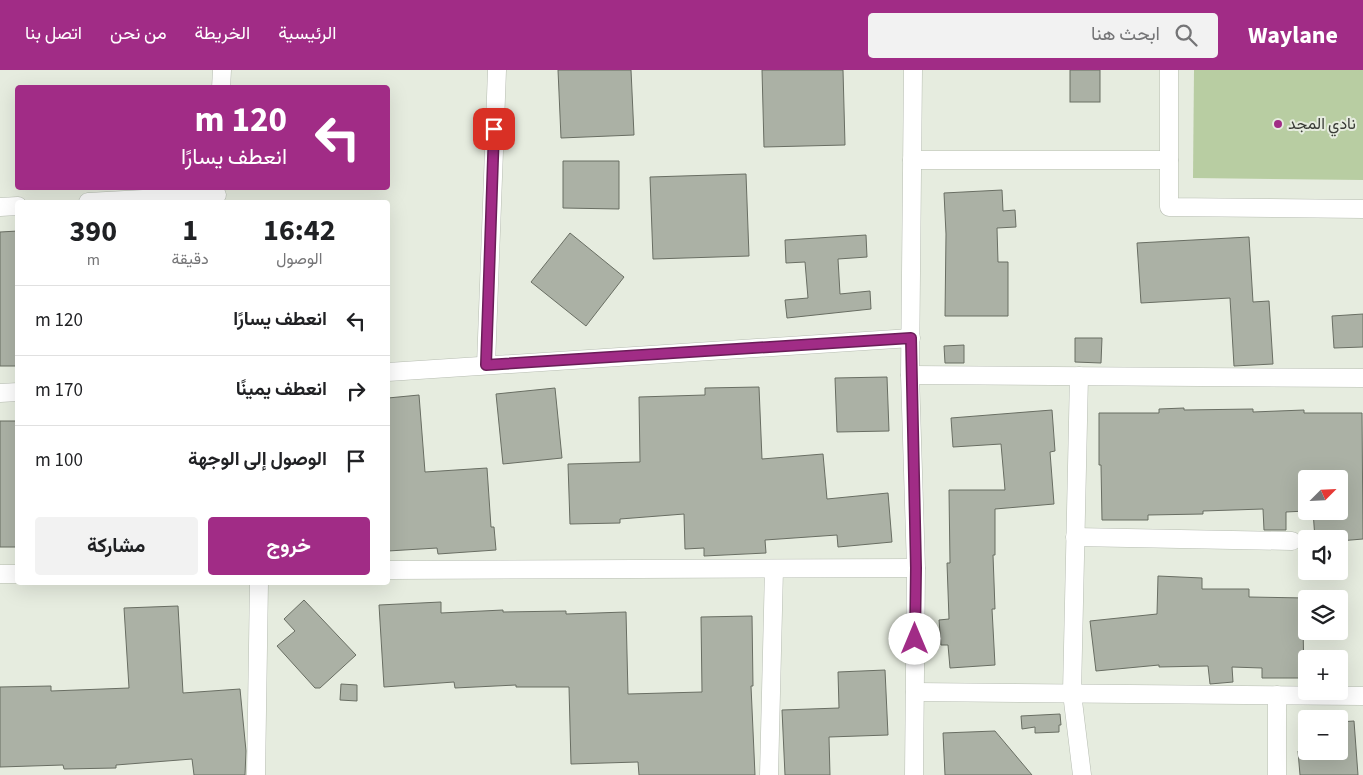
<!DOCTYPE html>
<html lang="ar">
<meta charset="utf-8">
<style>
body{margin:0;font-family:"Source Sans 3",Vazirmatn,sans-serif;background:#f2f2f2;color:#202124;direction:rtl;height:100vh;display:flex;flex-direction:column;font-size:19px;white-space:nowrap}
*{box-sizing:border-box;margin:0}
p{font-size:16px;color:#757577}
.icon{flex:none;width:28px;height:28px;fill:none;stroke:currentColor;stroke-width:2;stroke-linecap:round;stroke-linejoin:round}
.map{position:relative;flex:1;overflow:hidden;direction:ltr}
.sheet{position:absolute;left:15px;top:130px;width:375px;height:385px;display:flex;flex-direction:column;background:#fff;border-radius:5px;box-shadow:0 5px 20px #0002;direction:rtl}
.sheet>*{flex:none}
.top-card{position:absolute;left:15px;top:15px;width:375px;height:105px;border-radius:5px;box-shadow:0 5px 20px #0002;direction:rtl;background:#a12c86;color:#fff;overflow:hidden}
.needle{width:32px;rotate:66deg}
.tools{position:absolute;left:1298px;top:400px;display:grid;gap:10px}
.tools a{display:grid;place-items:center;width:50px;height:50px;border-radius:5px;background:#fff;box-shadow:0 5px 20px #0002;font-size:25px}
.pin{position:absolute;display:grid;place-items:center;width:42px;height:42px;color:#fff;margin:-21px;border-radius:10px;box-shadow:0 2px 8px #0006}
.me{position:absolute;width:55px;margin:-28px;rotate:0deg;stroke-linejoin:round;filter:drop-shadow(0 0 4px #0008)}
.turn{display:flex;align-items:center;gap:18px;height:105px;padding:0 20px;font-size:22px}
.turn .icon{width:65px;height:65px;stroke-width:2.5}
.turn b{display:block;font-size:35px;line-height:42px}
.eta{display:flex;justify-content:space-evenly;align-items:center;height:85px;text-align:center}
.eta b{font-size:30px;font-weight:700;line-height:35px}
.action{display:flex;gap:10px;margin-top:auto;padding:10px 20px}
.action a{flex:1;height:58px;border-radius:5px;background:#a12c86;color:#fff;font-size:20px;font-weight:700;line-height:58px;text-align:center}
.action a+a{background:#f2f2f2;color:#202124}
ul{padding:0;list-style:none}
li{display:flex;align-items:center;gap:15px;height:70px;padding:0 20px;border-top:1px solid #e0e0e0}
li div{flex:1}
li b{display:block;font-size:19px}
li em{font-style:normal}
header{display:flex;align-items:center;gap:30px;box-sizing:border-box;height:70px;padding:0 25px;background:#a12c86;color:#fff}
header strong{font-size:24px}
nav{display:flex;gap:28px;margin-inline-start:auto;font-size:18px}
.search{width:350px;height:45px;background:#f2f2f2;display:flex;align-items:center;gap:12px;box-sizing:border-box;padding:0 18px;border-radius:5px;color:#757577;font-size:19px}
.map>svg:first-child{display:block}
</style>
<header>
<strong>Waylane</strong>
<div class="search"><svg class="icon" aria-label="search" viewBox="0 0 24 24"><circle cx="10" cy="10" r="6"/><path d="M15 15l6 6"/></svg>ابحث هنا</div>
<nav><a>الرئيسية</a><a>الخريطة</a><a>من نحن</a><a>اتصل بنا</a></nav>
</header>
<div class="map">
<svg width="1363" height="705" viewBox="0 0 1363 705">
<rect width="100%" height="100%" fill="#e6ecdf"/>
<polygon fill="#b8cda2" points="1194,0 1363,0 1363,110 1193,108"/>
<g fill="#abb1a5" stroke="#696e63">
<polygon points="558,0 631,0 634,65 561,68"/>
<polygon points="762,0 843,0 845,75 764,77"/>
<rect x="1070" y="0" width="30" height="32"/>
<polygon points="563,91 619,91 619,139 563,138"/>
<polygon points="746,104 749,186 653,189 650,107"/>
<polygon points="1002,120 1003,141 1015,140 1016,157 997,158 998,192 1008,192 1008,246 945,246 946,164 944,123"/>
<polygon points="18,161 18,296 0,296 0,162"/>
<polygon points="570,163 624,207 586,256 531,212"/>
<polygon points="866,165 867,187 838,189 840,224 870,221 871,239 787,248 785,230 808,228 805,192 786,193 785,170"/>
<polygon points="1249,167 1253,232 1269,231 1273,294 1234,296 1230,228 1141,233 1137,173"/>
<polygon points="1363,244 1363,277 1334,278 1332,246"/>
<polygon points="1075,268 1102,268 1101,293 1075,292"/>
<polygon points="964,275 964,293 945,293 944,276"/>
<polygon points="887,307 889,361 837,362 835,308"/>
<polygon points="759,317 762,389 823,384 827,429 888,423 892,472 838,477 837,465 765,470 766,483 704,486 704,478 685,479 684,444 620,449 620,453 570,454 568,394 640,392 639,327 705,325 705,318"/>
<polygon points="555,318 562,388 503,394 496,324"/>
<polygon points="419,325 425,402 487,398 491,457 494,457 496,480 438,484 437,478 388,481 388,328"/>
<polygon points="1184,338 1184,340 1253,339 1253,342 1304,340 1304,343 1362,343 1363,469 1339,471 1339,469 1315,469 1313,441 1339,441 1339,409 1305,409 1306,441 1286,442 1286,460 1264,460 1263,439 1203,441 1203,444 1148,445 1148,450 1102,450 1101,395 1099,395 1099,343 1159,343 1159,339"/>
<polygon points="1052,340 1055,381 1050,382 1054,434 995,439 995,485 993,485 995,539 992,539 995,595 950,598 948,575 941,575 939,550 949,549 947,493 950,493 949,420 1005,420 1001,374 953,377 951,348"/>
<rect x="0" y="351" width="18" height="126"/>
<polygon points="1158,506 1202,508 1202,519 1249,519 1249,527 1305,528 1303,555 1304,608 1262,608 1262,598 1232,597 1233,612 1210,614 1208,596 1159,597 1159,595 1096,601 1090,551 1157,544"/>
<polygon points="304,530 356,585 320,618 315,618 277,576 295,561 284,549"/>
<polygon points="441,532 441,543 503,540 503,542 566,541 566,544 626,542 628,624 702,622 701,547 752,546 753,616 751,616 755,705 639,705 638,692 571,694 569,617 516,617 516,615 455,618 454,612 384,617 379,535"/>
<polygon points="178,536 183,623 240,619 246,681 245,705 194,705 192,689 116,695 116,698 64,699 63,695 0,697 0,617 51,616 51,621 129,618 124,538"/>
<polygon points="885,600 888,665 829,667 830,705 785,705 782,640 839,638 838,602"/>
<polygon points="341,614 357,615 357,631 340,630"/>
<polygon points="1060,644 1061,655 1059,655 1059,662 1035,663 1035,657 1022,659 1021,646"/>
<polygon points="1354,651 1358,705 1300,705 1298,681 1339,681 1339,652"/>
<polygon points="995,661 1032,705 945,705 943,663"/>
</g>
<g fill="none" stroke-linecap="round" stroke-linejoin="round">
<defs>
<g id="minor">
<polyline points="913,0 910,305 916,498 914,705"/>
<polyline points="1169,0 1169,137 1363,139"/>
<polyline points="221,18 222,0"/>
<polyline points="912,90 1169,90"/>
<polyline points="88,132 217,125"/>
<polyline points="0,137 18,136"/>
<polyline points="486,295 497,0"/>
<polyline points="388,302 911,268"/>
<polyline points="910,305 1363,308"/>
<polyline points="1079,306 1072,623 1082,705"/>
<polyline points="0,323 18,322"/>
<polyline points="1075,467 1292,471"/>
<polyline points="388,500 916,498"/>
<polyline points="0,504 18,504"/>
<polyline points="915,622 1363,626"/>
<polyline points="256,705 259,512"/>
<polyline points="769,705 774,499"/>
<polyline points="1277,705 1277,625"/>
</g>
</defs>
<use href="#minor" stroke="#b7bdb2" stroke-width="19"/>
<use href="#minor" stroke="#fff" stroke-width="18"/>
</g>
<g fill="none" stroke-linecap="round" stroke-linejoin="round">
<defs>
<polyline id="route" points="494,59 486,295 911,268 916,498 915,569"/>
</defs>
<use href="#route" stroke="#691d57" stroke-width="12"/>
<use href="#route" stroke="#a12c86" stroke-width="9"/>
</g>
<circle fill="#a12c86" stroke="#e6ecdf" stroke-width="2" cx="1278" cy="54" r="5"/>
<g text-anchor="middle" dominant-baseline="central" stroke-width="4" stroke-linejoin="round" paint-order="stroke">
<g font-size="16" fill="#393b36" stroke="#e6ecdf" text-anchor="start">
<text x="1288" y="54">نادي المجد</text>
</g>
</g>
</svg>
<div class="tools">
<a><svg class="needle" viewBox="-14 -14 28 28"><path d="M0-13l5 13h-10z" fill="#e53935"/><path d="M0 13l5-13h-10z" fill="#757577"/></svg></a>
<a><svg class="icon" aria-label="sound" viewBox="0 0 24 24"><path d="M4 9h4l5-4v14l-5-4H4zM17 9q2 3 0 6"/></svg></a>
<a><svg class="icon" aria-label="layers" viewBox="0 0 24 24"><path d="M12 4l9 5-9 5-9-5zM3 14l9 5 9-5"/></svg></a>
<a>+</a>
<a>−</a>
</div>
<div class="pin" style="left:494px;top:59px;background:#d93025"><svg class="icon" aria-label="arrive" viewBox="0 0 24 24"><path d="M6 21V4h12l-3 4 3 4H6"/></svg></div>
<svg class="me" style="left:915px;top:569px" viewBox="-20 -20 40 40"><circle r="19" fill="#fff"/><path d="M0-13L10 11 0 6-10 11z" fill="#a12c86"/></svg>
<div class="top-card">
<div class="turn"><svg class="icon" aria-label="left" viewBox="0 0 24 24"><path d="M17 20v-9H6M10 6l-5 5 5 5"/></svg><div><b>120 m</b>انعطف يسارًا</div></div>
</div>
<section class="sheet">
<div class="eta">
<div><b>16:42</b><p>الوصول</p></div>
<div><b>1</b><p>دقيقة</p></div>
<div><b>390</b><p>m</p></div>
</div>
<ul>
<li><svg class="icon" aria-label="left" viewBox="0 0 24 24"><path d="M17 20v-9H6M10 6l-5 5 5 5"/></svg><div><b>انعطف يسارًا</b></div><em>120 m</em></li>
<li><svg class="icon" aria-label="right" viewBox="0 0 24 24"><path d="M7 20v-9h11M14 6l5 5-5 5"/></svg><div><b>انعطف يمينًا</b></div><em>170 m</em></li>
<li><svg class="icon" aria-label="arrive" viewBox="0 0 24 24"><path d="M6 21V4h12l-3 4 3 4H6"/></svg><div><b>الوصول إلى الوجهة</b></div><em>100 m</em></li>
</ul>
<div class="action"><a>خروج</a><a>مشاركة</a></div>
</section>
</div>
